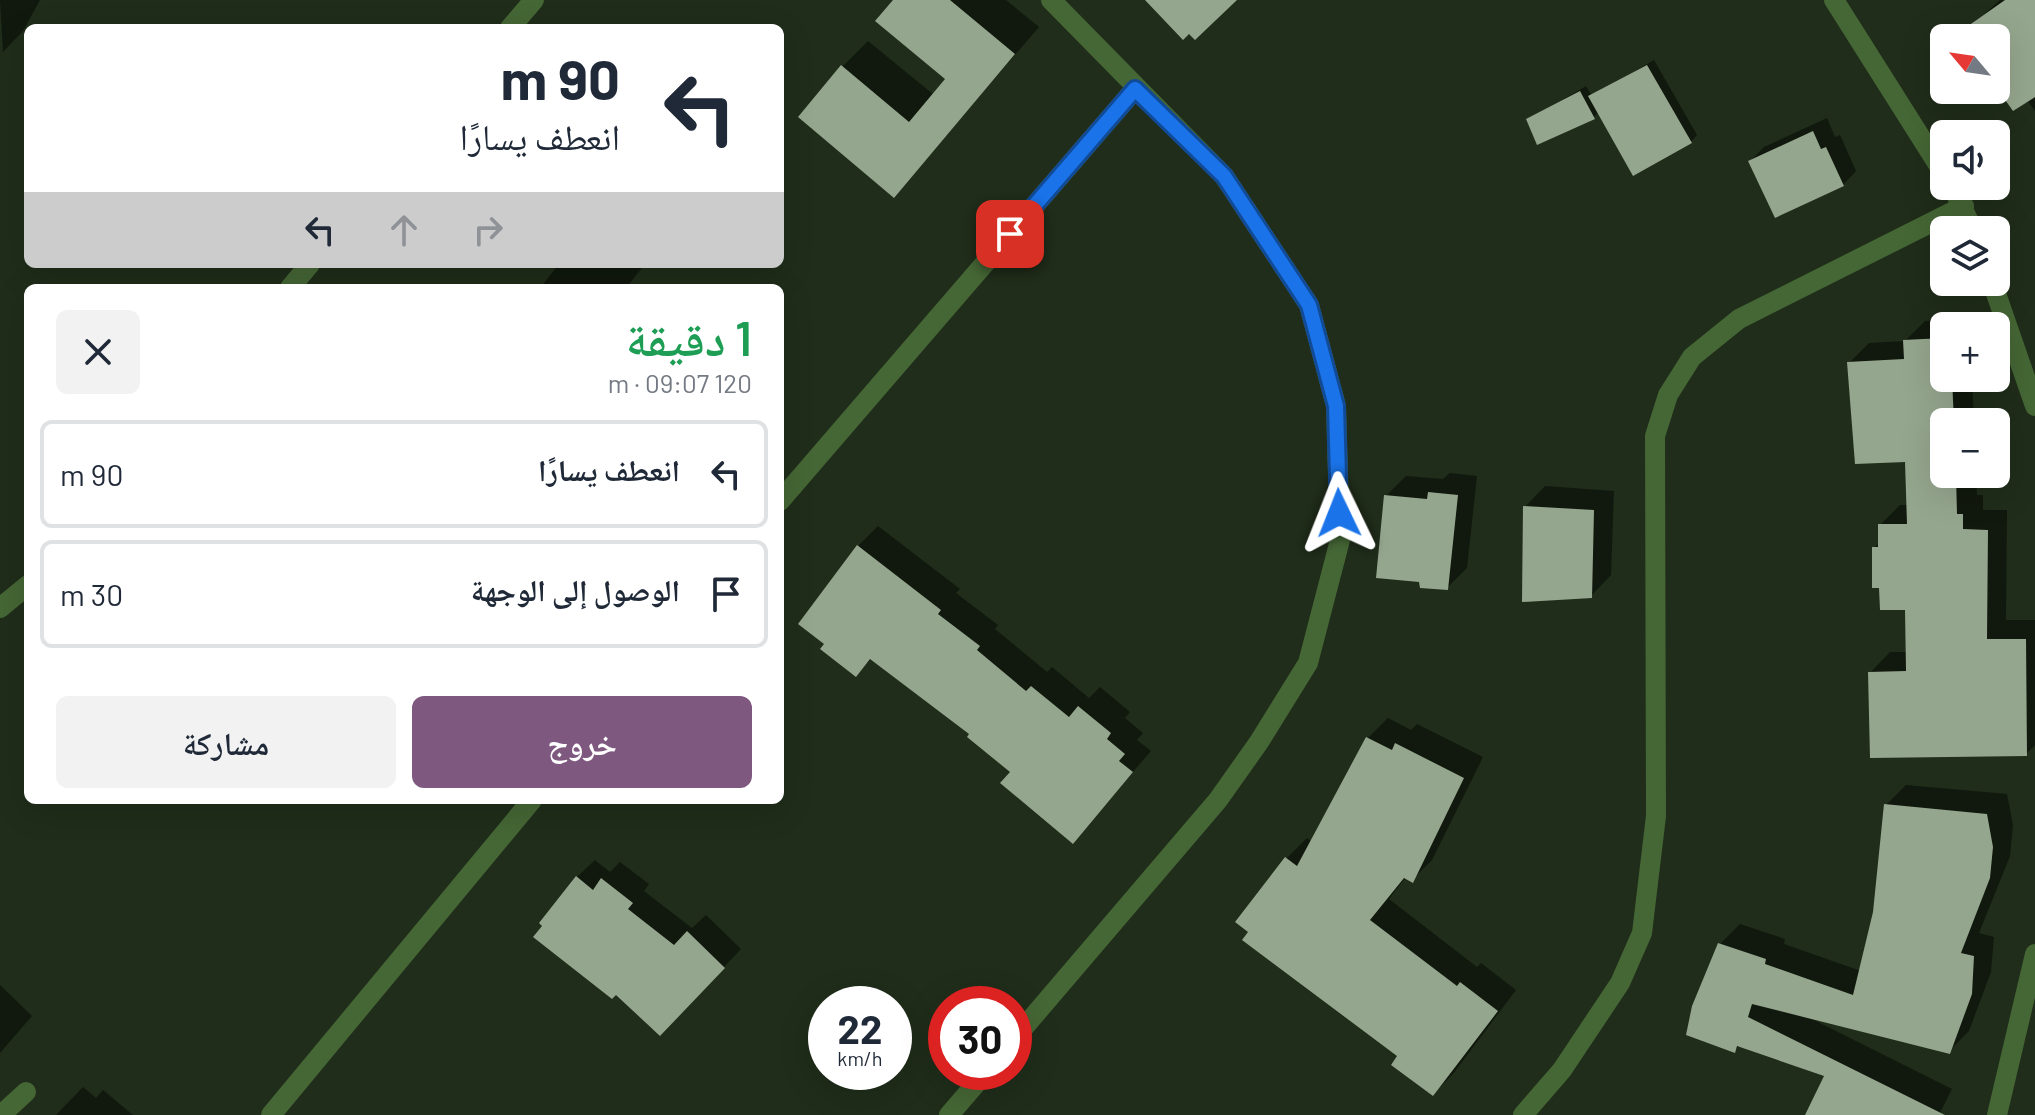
<!DOCTYPE html>
<html lang="ar">
<meta charset="utf-8">
<style>
body{margin:0;font-family:Barlow,"Noto Naskh Arabic",sans-serif;background:#f2f2f3;color:#1f2937;direction:rtl;height:100vh;display:flex;flex-direction:column;font-size:30px;white-space:nowrap}
*{box-sizing:border-box;margin:0}
p{font-size:26px;color:#747a83}
.icon{flex:none;width:44px;height:44px;fill:none;stroke:currentColor;stroke-width:2;stroke-linecap:round;stroke-linejoin:round}
.map{position:relative;flex:1;overflow:hidden;direction:ltr}
.sheet{position:absolute;left:24px;top:284px;width:760px;height:520px;display:flex;flex-direction:column;background:#fff;border-radius:12px;box-shadow:0 8px 32px #0002;direction:rtl}
.sheet>*{flex:none}
.banner{position:absolute;left:24px;top:24px;width:760px;height:244px;border-radius:12px;box-shadow:0 8px 32px #0002;direction:rtl;background:#fff;color:#1f2937;overflow:hidden}
.needle{width:52px;rotate:299deg}
.buttons{position:absolute;left:1930px;top:24px;display:grid;gap:16px}
.buttons a{display:grid;place-items:center;width:80px;height:80px;border-radius:12px;background:#fff;box-shadow:0 8px 32px #0002;font-size:40px}
.speed{position:absolute;left:808px;top:986px;display:flex;gap:16px;font-size:40px;font-weight:700;text-align:center}
.speed>*{display:grid;place-content:center;width:104px;height:104px;border-radius:50%;background:#fff;box-shadow:0 8px 32px #0002;line-height:1}
.speed small{font-size:20px;font-weight:400}
.speed .limit{border:12px solid #d22;background:#fff;color:#111}
.pin{position:absolute;display:grid;place-items:center;width:68px;height:68px;color:#fff;margin:-34px;border-radius:16px;box-shadow:0 4px 12px #0006}
.me{position:absolute;width:88px;margin:-44px;rotate:358deg;stroke-linejoin:round;filter:drop-shadow(0 0 6px #0008)}
.turn{display:flex;align-items:center;gap:28px;height:168px;padding:0 32px;font-size:36px}
.turn .icon{width:104px;height:104px;stroke-width:2.5}
.turn b{display:block;font-size:56px;line-height:68px}
.lanes{display:flex;align-items:center;height:76px;padding:0 32px;background:#0003;justify-content:center;gap:40px;direction:ltr}
.lanes .off{opacity:.35}
.round{display:grid;place-items:center;flex:none;width:84px;height:84px;border-radius:12px;background:#f2f2f3}
.summary{display:flex;align-items:center;justify-content:space-between;height:136px;padding:0 32px}
h1{font-size:48px;font-weight:600;line-height:60px;color:#1e9e55}
.action{display:flex;gap:16px;margin-top:auto;padding:16px 32px}
.action a{flex:1;height:92px;border-radius:12px;background:#7e587e;color:#fff;font-size:32px;font-weight:600;line-height:92px;text-align:center}
.action a+a{background:#f2f2f3;color:#1f2937}
ul{padding:0;list-style:none}
li{display:flex;align-items:center;gap:24px;height:108px;margin:0 16px 12px;padding:0 16px;border:4px solid #e0e1e3;border-radius:12px}
li div{flex:1}
li b{display:block;font-size:30px}
li em{font-style:normal}
.map>svg:first-child{display:block}
</style>
<div class="map">
<svg width="2035" height="1115" viewBox="0 0 2035 1115">
<rect width="100%" height="100%" fill="#202d1a"/>
<g fill="#0007">
<polygon points="0,0 40,0 23,31 3,52"/>
<polygon points="896,0 1006,0 1039,27 894,195 842,67 868,41 934,95 948,78"/>
<polygon points="2000,0 2035,0 2035,111 2027,100 1996,83 1996,38 1977,38 1970,27"/>
<polygon points="1654,60 1697,135 1691,142 1599,111 1594,117 1528,120 1586,86 1592,96"/>
<polygon points="1827,118 1835,137 1840,135 1856,171 1843,185 1750,161 1764,147"/>
<polygon points="559,264 645,264 626,288 540,288"/>
<polygon points="1970,319 1970,326 1944,326 1944,378 1972,378 1974,422 1944,422 1944,474 1976,474 1977,495 1983,495 1983,510 2007,510 2006,620 2035,620 2035,745 2026,754 1870,673 1890,652 1908,652 1907,608 1881,586 1874,548 1880,542 1880,525 1900,505 1908,505 1907,460 1849,363 1869,343 1905,341 1925,321"/>
<polygon points="1450,473 1477,476 1467,568 1447,588 1386,496 1406,476 1443,479"/>
<polygon points="1545,486 1614,491 1611,575 1591,596 1525,507"/>
<polygon points="878,526 960,589 956,593 998,625 995,629 1047,672 1052,667 1089,698 1100,687 1130,712 1125,718 1143,733 1137,740 1151,751 1073,841 1012,772 972,734 872,658 856,674 858,546"/>
<polygon points="1388,718 1411,730 1417,724 1483,757 1432,860 1412,880 1406,877 1389,899 1477,967 1481,963 1516,990 1453,1074 1433,1094 1400,1056 1238,922 1287,858 1307,838 1312,842 1368,738"/>
<polygon points="1906,785 2007,794 2013,825 2010,856 1979,933 1994,937 1991,972 1969,1031 1949,1051 1812,1019 1952,1089 1939,1115 1807,1115 1827,1075 1740,1045 1735,1050 1688,1034 1705,975 1720,944 1740,924 1785,939 1784,944 1861,971 1875,912 1886,805"/>
<polygon points="595,860 610,872 620,862 649,884 644,891 692,928 706,915 741,949 677,1016 577,877"/>
<polygon points="0,985 32,1016 0,1053"/>
<polygon points="83,1087 96,1098 103,1090 133,1115 56,1115"/>
</g>
<g fill="#95a68e">
<polygon points="893,0 950,0 1015,54 894,198 798,117 841,65 909,122 945,79 875,21"/>
<polygon points="1145,0 1237,0 1195,40 1189,34 1183,40"/>
<polygon points="2005,0 2035,0 2035,97 2013,111 1996,87 1996,38 1951,38"/>
<polygon points="1647,65 1692,143 1633,176 1588,96"/>
<polygon points="1580,91 1595,119 1537,145 1526,119"/>
<polygon points="1813,131 1821,149 1826,147 1844,186 1775,218 1748,161"/>
<polygon points="1944,338 1944,378 1952,378 1954,422 1944,422 1944,474 1956,474 1957,514 1963,514 1963,529 1988,530 1987,639 2026,639 2027,756 1870,758 1868,672 1906,671 1905,610 1880,610 1879,588 1872,588 1872,547 1878,547 1878,524 1907,524 1905,462 1855,464 1847,362 1904,359 1903,340"/>
<polygon points="1428,492 1458,495 1448,590 1420,588 1419,582 1376,578 1384,495 1427,499"/>
<polygon points="1523,506 1594,510 1592,598 1522,602"/>
<polygon points="857,545 941,610 938,614 980,646 977,650 1026,691 1031,686 1069,717 1078,706 1111,733 1107,739 1125,754 1119,761 1133,772 1073,844 1000,783 1010,772 967,737 969,734 870,659 856,677 820,649 824,644 798,624"/>
<polygon points="1366,737 1392,750 1395,743 1464,778 1413,883 1404,878 1370,920 1457,986 1460,982 1498,1011 1433,1096 1391,1065 1397,1056 1242,940 1248,932 1235,922 1285,857 1297,866"/>
<polygon points="1884,804 1987,814 1993,847 1990,878 1961,953 1974,956 1972,994 1950,1054 1752,1004 1748,1017 1945,1115 1805,1115 1824,1076 1737,1046 1735,1053 1686,1035 1692,1006 1718,943 1766,959 1765,964 1853,995 1873,912"/>
<polygon points="576,876 593,890 601,878 633,903 628,909 674,945 687,931 725,968 660,1036 616,995 612,999 533,937 542,926 539,923"/>
</g>
<g fill="none" stroke-linecap="round" stroke-linejoin="round">
<g stroke="#456635" stroke-width="20">
<polyline points="1834,0 1944,174"/>
<polyline points="510,28 534,0"/>
<polyline points="1952,186 1973,230"/>
<polyline points="1992,282 2035,406"/>
<polyline points="290,288 310,264"/>
<polyline points="780,501 1135,89"/>
<polyline points="0,608 28,585"/>
<polyline points="1014,1039 1218,800 1259,742 1308,663 1340,540 1336,406 1309,305 1224,176 1051,0"/>
<polyline points="1,1115 26,1092"/>
<polyline points="271,1115 532,800"/>
<polyline points="949,1115 986,1072"/>
<polyline points="1523,1115 1562,1070 1620,983 1642,933 1656,816 1655,436 1668,395 1692,357 1739,319 1964,206"/>
<polyline points="1997,1115 2035,954"/>
</g>
</g>
<g fill="none" stroke-linecap="round" stroke-linejoin="round">
<defs>
<polyline id="route" points="1010,234 1135,89 1224,176 1309,305 1336,406 1339,513"/>
</defs>
<use href="#route" stroke="#114b97" stroke-width="20"/>
<use href="#route" stroke="#1a73e8" stroke-width="14"/>
</g>
</svg>
<div class="buttons">
<a><svg class="needle" viewBox="-14 -14 28 28"><path d="M0-13l5 13h-10z" fill="#e53935"/><path d="M0 13l5-13h-10z" fill="#747a83"/></svg></a>
<a><svg class="icon" aria-label="sound" viewBox="0 0 24 24"><path d="M4 9h4l5-4v14l-5-4H4zM17 9q2 3 0 6"/></svg></a>
<a><svg class="icon" aria-label="layers" viewBox="0 0 24 24"><path d="M12 4l9 5-9 5-9-5zM3 14l9 5 9-5"/></svg></a>
<a>+</a>
<a>−</a>
</div>
<div class="speed"><div>22<small>km/h</small></div><div class="limit">30</div></div>
<div class="pin" style="left:1010px;top:234px;background:#d93025"><svg class="icon" aria-label="arrive" viewBox="0 0 24 24"><path d="M6 21V4h12l-3 4 3 4H6"/></svg></div>
<svg class="me" style="left:1339px;top:513px" viewBox="-20 -20 40 40"><path d="M0-17L14 15 0 8-14 15z" fill="#1a73e8" stroke="#fff" stroke-width="4"/></svg>
<div class="banner">
<div class="turn"><svg class="icon" aria-label="left" viewBox="0 0 24 24"><path d="M17 20v-9H6M10 6l-5 5 5 5"/></svg><div><b>90 m</b>انعطف يسارًا</div></div>
<div class="lanes"><svg class="icon" aria-label="left" viewBox="0 0 24 24"><path d="M17 20v-9H6M10 6l-5 5 5 5"/></svg><svg class="icon off" aria-label="ahead" viewBox="0 0 24 24"><path d="M12 20V5M6 11l6-6 6 6"/></svg><svg class="icon off" aria-label="right" viewBox="0 0 24 24"><path d="M7 20v-9h11M14 6l5 5-5 5"/></svg></div>
</div>
<section class="sheet">
<div class="summary"><div><h1>1 دقيقة</h1><p>120 m · 09:07</p></div><a class="round"><svg class="icon" aria-label="close" viewBox="0 0 24 24"><path d="M6 6l12 12M18 6L6 18"/></svg></a></div>
<ul>
<li><svg class="icon" aria-label="left" viewBox="0 0 24 24"><path d="M17 20v-9H6M10 6l-5 5 5 5"/></svg><div><b>انعطف يسارًا</b></div><em>90 m</em></li>
<li><svg class="icon" aria-label="arrive" viewBox="0 0 24 24"><path d="M6 21V4h12l-3 4 3 4H6"/></svg><div><b>الوصول إلى الوجهة</b></div><em>30 m</em></li>
</ul>
<div class="action"><a>خروج</a><a>مشاركة</a></div>
</section>
</div>
